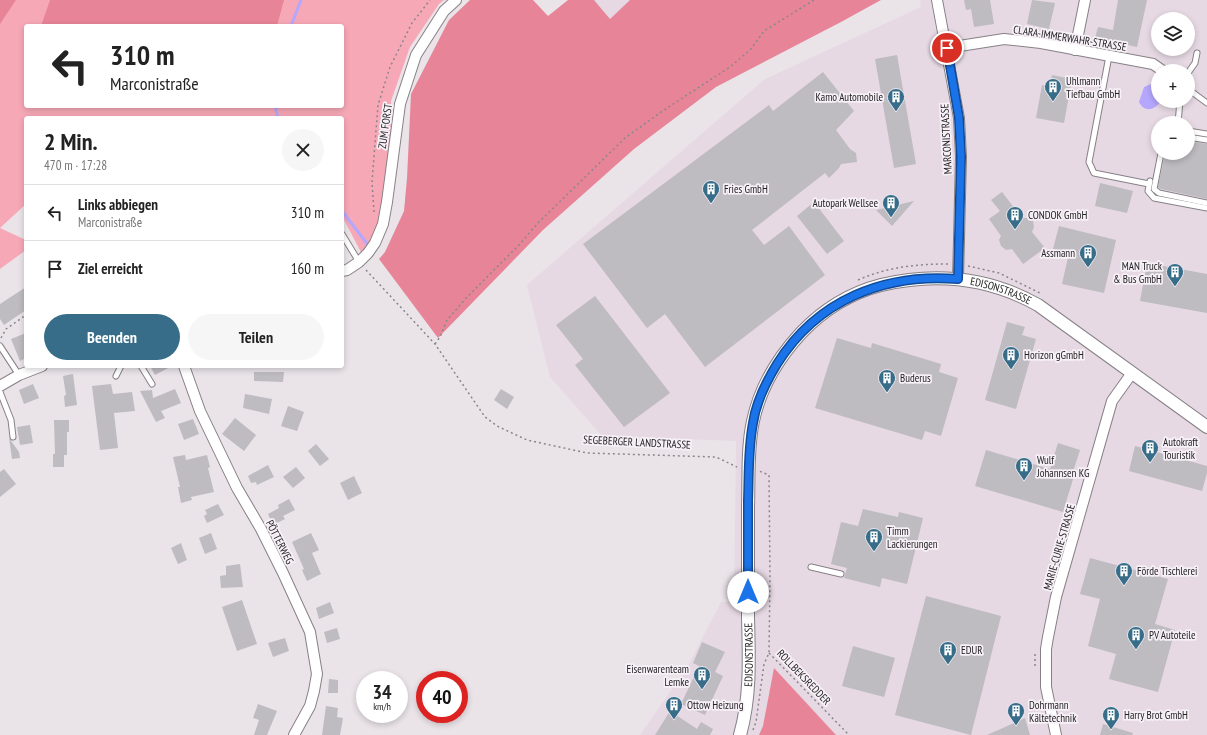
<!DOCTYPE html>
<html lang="de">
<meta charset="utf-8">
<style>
body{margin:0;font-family:"PT Sans Narrow",sans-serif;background:#f6f6f6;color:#222;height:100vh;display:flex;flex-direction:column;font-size:15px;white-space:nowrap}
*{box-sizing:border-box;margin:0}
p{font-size:13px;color:#767676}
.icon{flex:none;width:22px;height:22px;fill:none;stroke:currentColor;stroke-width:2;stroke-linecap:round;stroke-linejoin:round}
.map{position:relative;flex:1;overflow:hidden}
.sheet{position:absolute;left:24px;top:116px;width:320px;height:252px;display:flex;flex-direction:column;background:#fff;border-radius:4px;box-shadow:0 2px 6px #0003}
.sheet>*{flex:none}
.guide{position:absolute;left:24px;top:24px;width:320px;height:84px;border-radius:4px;box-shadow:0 2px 6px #0003;background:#fff;color:#222;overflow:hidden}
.buttons{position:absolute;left:1151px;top:12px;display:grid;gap:8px}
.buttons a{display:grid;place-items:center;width:44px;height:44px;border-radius:50%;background:#fff;box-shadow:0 2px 6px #0003;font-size:20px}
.speed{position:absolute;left:356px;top:671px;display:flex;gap:8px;font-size:20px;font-weight:700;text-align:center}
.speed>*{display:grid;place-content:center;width:52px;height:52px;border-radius:50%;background:#fff;box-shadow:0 2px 6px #0003;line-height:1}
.speed small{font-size:10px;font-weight:400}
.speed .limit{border:6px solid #d22;background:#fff;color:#111}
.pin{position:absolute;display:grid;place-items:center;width:34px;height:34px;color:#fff;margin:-17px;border:2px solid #fff;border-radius:50%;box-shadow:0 1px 4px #0007}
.me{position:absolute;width:44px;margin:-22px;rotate:0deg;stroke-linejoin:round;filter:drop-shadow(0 0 3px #0008)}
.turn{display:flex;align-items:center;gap:14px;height:84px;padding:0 20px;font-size:18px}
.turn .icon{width:52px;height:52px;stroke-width:2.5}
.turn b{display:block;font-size:28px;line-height:34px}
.round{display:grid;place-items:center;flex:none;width:42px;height:42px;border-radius:21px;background:#f6f6f6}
.summary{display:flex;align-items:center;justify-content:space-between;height:68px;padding:0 20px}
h1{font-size:24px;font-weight:600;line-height:30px}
.button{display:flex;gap:8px;margin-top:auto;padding:8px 20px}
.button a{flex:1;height:46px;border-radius:24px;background:#376d89;color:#fff;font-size:16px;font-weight:600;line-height:46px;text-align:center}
.button a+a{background:#f6f6f6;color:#222}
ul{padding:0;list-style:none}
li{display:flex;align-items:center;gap:12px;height:56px;padding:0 20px;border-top:1px solid #e0e0e0}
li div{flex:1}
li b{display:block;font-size:15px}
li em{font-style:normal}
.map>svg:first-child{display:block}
</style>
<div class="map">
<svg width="1207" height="735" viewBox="0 0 1207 735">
<rect width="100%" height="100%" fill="#eae4e9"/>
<g fill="#e6d9e4" fill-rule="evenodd">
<polygon points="594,0 630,0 610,19"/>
<path d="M920,0H1207V735H640L688,666L721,602H734L736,441L602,436L550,377L527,285L765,79L921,7ZM1158,19H1188V49H1158ZM1158,71H1188V101H1158ZM1158,123H1188V153H1158Z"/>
</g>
<path fill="#f7a8b6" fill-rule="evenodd" d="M0,0H444L439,4L410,47L391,101V205L363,256L342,216V118H26V204L0,228L26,240V250L0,269ZM26,26H342V106H26Z"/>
<g fill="#e88498">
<polygon points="0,0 16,0 0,24"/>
<polygon points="50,0 284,0 277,26 41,26"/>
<polygon points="470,0 533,0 548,16 568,0 594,0 610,19 630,0 881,0 841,22 716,87 634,149 543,230 438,338 379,259 385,252 404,211 407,178 411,94 449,20"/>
<polygon points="774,668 836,735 759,735 763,726"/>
</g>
<path fill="#b5a7fe" d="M1151,84L1158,91V101L1160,102C1154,111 1144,112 1139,102L1144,87Z"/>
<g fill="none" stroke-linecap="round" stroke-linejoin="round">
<g stroke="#b5a7fe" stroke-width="3">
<polyline points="291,26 301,0"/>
<polyline points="275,106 278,118"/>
<polyline points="342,211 368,245"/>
</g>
</g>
<g fill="#bebbc1">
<polygon points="964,0 990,0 994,24 974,27 971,9 966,10"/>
<polygon points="1032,0 1055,3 1049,29 1027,24"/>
<polygon points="1118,0 1147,0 1137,47 1095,38 1098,27 1113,30"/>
<polygon points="897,55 916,164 894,168 875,59"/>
<polygon points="823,72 854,111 836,130 850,149 856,153 857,162 841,164 839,168 829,178 825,173 752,230 764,245 789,226 825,275 705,367 665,314 647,328 583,244 769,105 773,111"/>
<polygon points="1052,75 1072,79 1064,123 1036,118 1042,85 1050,87"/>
<polygon points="1188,141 1207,144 1207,199 1161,189 1158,187 1165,153 1188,153"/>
<polygon points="1100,183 1133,191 1127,213 1095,206"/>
<polygon points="1002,192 1022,218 1027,218 1033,221 1034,227 1032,232 1045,248 1023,264 1012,249 1006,250 1001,246 999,240 1001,236 989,219 1000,211 991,200"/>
<polygon points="914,201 892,226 876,210"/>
<polygon points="814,202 844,241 827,254 797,216"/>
<polygon points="1059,226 1116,240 1104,293 1062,284 1069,253 1053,249"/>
<polygon points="1147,263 1207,274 1207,313 1140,301"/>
<polygon points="26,287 26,310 4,325 0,319 0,304"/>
<polygon points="595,296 670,393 624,427 575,365 583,359 556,325"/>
<polygon points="1007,322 1025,327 1022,335 1036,339 1016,409 985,400"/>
<polygon points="26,333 26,358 20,361 11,339"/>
<polygon points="837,338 871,348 872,343 941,364 939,372 958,378 941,436 925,431 922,440 815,408"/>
<polygon points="150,366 172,366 155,375"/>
<polygon points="254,372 284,372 283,382 254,381"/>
<polygon points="73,374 77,405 65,407 64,396 66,395 63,376"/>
<polygon points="33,384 39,398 24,404 19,390"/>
<polygon points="111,384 113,394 132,392 135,411 114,413 118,448 100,450 92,386"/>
<polygon points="175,389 181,403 161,411 165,418 156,422 140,391 152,390 153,398"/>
<polygon points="501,389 514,397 507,409 494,400"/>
<polygon points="245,394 272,399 269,414 243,408"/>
<polygon points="288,406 304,412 297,431 281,426"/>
<polygon points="235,418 256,435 244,451 222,434"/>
<polygon points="193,419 199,434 184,440 178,424"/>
<polygon points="54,420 69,420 69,432 67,432 67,455 64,455 64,467 53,467 53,454 55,454"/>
<polygon points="30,425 33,443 20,445 17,427"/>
<polygon points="9,438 19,452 20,458 12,459"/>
<polygon points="1058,443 1080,450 1072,475 1074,476 1063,512 975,486 986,450 1050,469"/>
<polygon points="316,444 329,459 320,466 308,451"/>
<polygon points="1135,446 1207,466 1207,473 1202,491 1129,471"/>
<polygon points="185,455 186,460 207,455 210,467 208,468 214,492 191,497 192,500 181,503 178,487 180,487 173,457"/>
<polygon points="268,465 274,477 257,485 256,482 251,483 248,476"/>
<polygon points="296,467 305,478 293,488 283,477"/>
<polygon points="4,469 16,484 0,497 0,472"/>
<polygon points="354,476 362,493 348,500 340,483"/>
<polygon points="289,499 295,510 283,516 285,519 273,525 268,514 279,508 278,505"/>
<polygon points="218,504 224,515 207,523 204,516 207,514 205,510"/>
<polygon points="863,509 898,517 899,512 923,518 907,584 882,578 880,587 844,578 847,568 831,564 841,522 858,526"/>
<polygon points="211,533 217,549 205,554 199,538"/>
<polygon points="311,533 319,550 312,553 321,574 307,581 302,570 304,569 292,542"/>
<polygon points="181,543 187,560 178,564 171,548"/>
<polygon points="1090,558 1168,579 1155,624 1175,630 1158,692 1109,679 1116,654 1088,646 1100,599 1080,594"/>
<polygon points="240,564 243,587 221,588 220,576 226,575 226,566"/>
<polygon points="926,596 1001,616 971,735 895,715"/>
<polygon points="242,600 257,644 237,651 222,607"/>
<polygon points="330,602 334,613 319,619 316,608"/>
<polygon points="337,628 340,639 327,643 324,632"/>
<polygon points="285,638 289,651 273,657 268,643"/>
<polygon points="702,642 725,652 715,672 723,676 705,715 681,704 699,666 693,663"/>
<polygon points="853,646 895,658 884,697 842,686"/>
<polygon points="329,679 338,680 338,693 328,693"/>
<polygon points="258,704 277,711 267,735 254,735 259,720 253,718"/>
<polygon points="326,706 338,708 337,717 343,718 340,735 322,735"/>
<polygon points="670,711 697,729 701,722 713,729 710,735 655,735"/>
<polygon points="1025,718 1030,735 987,735"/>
<polygon points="1103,724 1133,733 1132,735 1100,735"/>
</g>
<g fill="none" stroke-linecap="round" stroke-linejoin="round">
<defs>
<g id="service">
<polyline points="1109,56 1089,162 1094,173 1149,184"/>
<polyline points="1188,73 1195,63 1197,53"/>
<polyline points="1188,89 1207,103"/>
<polyline points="1175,102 1175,101"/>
<polyline points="1178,123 1180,101"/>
<polyline points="1188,131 1207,134"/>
<polyline points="1188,137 1207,140"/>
<polyline points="1161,153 1154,189 1159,193 1207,203"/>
<polyline points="1150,181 1148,191 1154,198 1207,208"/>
<polyline points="342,234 359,262"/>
<polyline points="0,346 19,375"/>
<polyline points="141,366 152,384"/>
<polyline points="116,376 121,366"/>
<polyline points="0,392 11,420 13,437"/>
<polyline points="811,567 841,574"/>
</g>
<g id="minor">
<polyline points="937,0 959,118 961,157 958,279"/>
<polyline points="947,48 1004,39 1041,43 1153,64 1163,71"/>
<polyline points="1075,50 1085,0"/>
<polyline points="342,271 347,270 359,262 368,253 375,243 383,224 387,202 400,104 416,55 444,11 456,0"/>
<polyline points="184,366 200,411 237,488 261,529 283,573 310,632 317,674 314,691 310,706 294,735"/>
<polyline points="0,386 19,375 42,366"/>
<polyline points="1056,735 1046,687 1046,649 1048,637 1056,597 1112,401 1132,373"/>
</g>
<g id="tertiary">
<path id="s1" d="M740,735C751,696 749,657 748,617C748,580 748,543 748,506C749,478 747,449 753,421C760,388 778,358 801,333C822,311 850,293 881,285C936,272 988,277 1038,305L1207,427"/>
</g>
</defs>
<use href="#service" stroke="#878186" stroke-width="7"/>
<use href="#minor" stroke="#878186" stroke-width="12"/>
<use href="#tertiary" stroke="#878186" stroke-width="14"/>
<g stroke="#8a868a" stroke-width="1.5" stroke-dasharray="2 3" stroke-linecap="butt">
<polyline points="374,212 372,182 378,105 390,67 412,23 430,0"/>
<polyline points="968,266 999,273 1042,294"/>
<polyline points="366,270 435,344 485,417 497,426 527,440 587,453 716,457 737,467"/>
<path d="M858,280C887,267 917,264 948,264"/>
<polyline points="1,338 6,329 26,315"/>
<polyline points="435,344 440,337 447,320 467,297 518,246 538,223 625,138 661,112 730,67 751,49 764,31 814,0"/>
<polyline points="769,653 849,735"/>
<polyline points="1035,654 1035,668"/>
<polyline points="753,730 756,722 764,664 769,653 770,577 769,475 759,471"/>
</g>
<use href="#service" stroke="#fff" stroke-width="5"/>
<use href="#minor" stroke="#fff" stroke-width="10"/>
<use href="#tertiary" stroke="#fff" stroke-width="12"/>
</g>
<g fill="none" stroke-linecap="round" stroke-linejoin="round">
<defs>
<path id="route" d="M748,592C748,562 748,532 748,501C749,475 748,449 753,423C756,402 766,382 777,364C817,300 884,273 958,279L961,157L959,118L947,48"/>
</defs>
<use href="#route" stroke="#114b97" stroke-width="10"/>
<use href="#route" stroke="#1a73e8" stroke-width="7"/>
</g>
<defs>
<symbol id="building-pin" viewBox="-11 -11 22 30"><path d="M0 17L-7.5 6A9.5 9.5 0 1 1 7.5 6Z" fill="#376d89" stroke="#f7f1f7"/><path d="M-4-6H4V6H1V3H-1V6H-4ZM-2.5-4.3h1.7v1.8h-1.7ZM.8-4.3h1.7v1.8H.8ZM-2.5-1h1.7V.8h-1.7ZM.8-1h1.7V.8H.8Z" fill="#fff"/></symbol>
</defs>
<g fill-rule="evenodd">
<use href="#building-pin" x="1043" y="77" width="20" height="27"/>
<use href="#building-pin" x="886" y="87" width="20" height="27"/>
<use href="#building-pin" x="701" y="179" width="20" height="27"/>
<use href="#building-pin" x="881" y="193" width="20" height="27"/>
<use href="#building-pin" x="1005" y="205" width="20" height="27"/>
<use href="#building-pin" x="1078" y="243" width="20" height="27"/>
<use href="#building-pin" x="1165" y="262" width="20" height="27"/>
<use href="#building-pin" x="1001" y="345" width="20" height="27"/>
<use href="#building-pin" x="877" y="368" width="20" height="27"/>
<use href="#building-pin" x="1140" y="438" width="20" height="27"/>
<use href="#building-pin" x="1014" y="456" width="20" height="27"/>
<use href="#building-pin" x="864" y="527" width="20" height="27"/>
<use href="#building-pin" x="1114" y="561" width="20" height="27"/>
<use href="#building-pin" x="1126" y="625" width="20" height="27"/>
<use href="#building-pin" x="938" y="640" width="20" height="27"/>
<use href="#building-pin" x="692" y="665" width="20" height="27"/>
<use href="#building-pin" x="664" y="695" width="20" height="27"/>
<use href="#building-pin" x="1006" y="701" width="20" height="27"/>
<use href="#building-pin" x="1101" y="705" width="20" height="27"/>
</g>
<g text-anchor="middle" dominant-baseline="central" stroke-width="3.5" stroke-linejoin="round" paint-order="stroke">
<g font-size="11" fill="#242224" stroke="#f7f1f7">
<text transform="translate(1070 38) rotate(9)">CLARA-IMMERWAHR-STRASSE</text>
<text transform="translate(385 126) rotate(-82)">ZUM FORST</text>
<text transform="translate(946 139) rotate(-93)">MARCONISTRASSE</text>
<text stroke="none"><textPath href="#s1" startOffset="633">EDISONSTRASSE</textPath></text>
<text transform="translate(637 442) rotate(3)">SEGEBERGER LANDSTRASSE</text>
<text transform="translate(280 542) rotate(63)">PÖTTERWEG</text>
<text transform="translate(1059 547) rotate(-74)">MARIE-CURIE-STRASSE</text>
<text stroke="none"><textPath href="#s1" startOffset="81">EDISONSTRASSE</textPath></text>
<text transform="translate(804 677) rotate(46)">ROLLBEKSREDDER</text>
</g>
<g font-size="11" fill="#242224" stroke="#f7f1f7" text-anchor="start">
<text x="1066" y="81">Uhlmann<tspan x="1066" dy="13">Tiefbau GmbH</tspan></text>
<text x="883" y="97" text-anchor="end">Kamo Automobile</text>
<text x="724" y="189">Fries GmbH</text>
<text x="878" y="203" text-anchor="end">Autopark Wellsee</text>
<text x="1028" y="215">CONDOK GmbH</text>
<text x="1075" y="253" text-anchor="end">Assmann</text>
<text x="1162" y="266" text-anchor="end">MAN Truck<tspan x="1162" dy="13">&amp; Bus GmbH</tspan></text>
<text x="1024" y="355">Horizon gGmbH</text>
<text x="900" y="378">Buderus</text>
<text x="1163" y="442">Autokraft<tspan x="1163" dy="13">Touristik</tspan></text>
<text x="1037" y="460">Wulf<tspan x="1037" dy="13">Johannsen KG</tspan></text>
<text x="887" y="531">Timm<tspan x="887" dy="13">Lackierungen</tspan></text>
<text x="1137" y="571">Förde Tischlerei</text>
<text x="1149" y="635">PV Autoteile</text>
<text x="961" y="650">EDUR</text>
<text x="689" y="669" text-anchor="end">Eisenwarenteam<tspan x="689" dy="13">Lemke</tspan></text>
<text x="687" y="705">Ottow Heizung</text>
<text x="1029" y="705">Dohrmann<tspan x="1029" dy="13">Kältetechnik</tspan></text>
<text x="1124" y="715">Harry Brot GmbH</text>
</g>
</g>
</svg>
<div class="buttons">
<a><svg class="icon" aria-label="layers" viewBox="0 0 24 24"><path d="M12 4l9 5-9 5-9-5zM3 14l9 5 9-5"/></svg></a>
<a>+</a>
<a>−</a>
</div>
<div class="speed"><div>34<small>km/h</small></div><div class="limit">40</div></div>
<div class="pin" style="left:947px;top:48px;background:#d93025"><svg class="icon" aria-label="arrive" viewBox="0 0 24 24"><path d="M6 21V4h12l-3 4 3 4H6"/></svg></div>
<svg class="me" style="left:748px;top:592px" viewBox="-20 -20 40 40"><circle r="19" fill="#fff"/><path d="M0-13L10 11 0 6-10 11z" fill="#1a73e8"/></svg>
<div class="guide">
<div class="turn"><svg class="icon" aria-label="left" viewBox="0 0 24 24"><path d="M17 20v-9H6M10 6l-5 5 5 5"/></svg><div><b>310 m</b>Marconistraße</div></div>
</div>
<section class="sheet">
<div class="summary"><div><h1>2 Min.</h1><p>470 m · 17:28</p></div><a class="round"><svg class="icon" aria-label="close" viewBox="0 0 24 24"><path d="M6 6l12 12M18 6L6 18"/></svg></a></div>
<ul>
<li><svg class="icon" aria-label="left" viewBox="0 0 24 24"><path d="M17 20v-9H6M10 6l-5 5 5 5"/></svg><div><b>Links abbiegen</b><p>Marconistraße</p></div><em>310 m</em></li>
<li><svg class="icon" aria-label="arrive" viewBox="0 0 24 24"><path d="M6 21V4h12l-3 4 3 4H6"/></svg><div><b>Ziel erreicht</b></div><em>160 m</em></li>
</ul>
<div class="button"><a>Beenden</a><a>Teilen</a></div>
</section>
</div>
